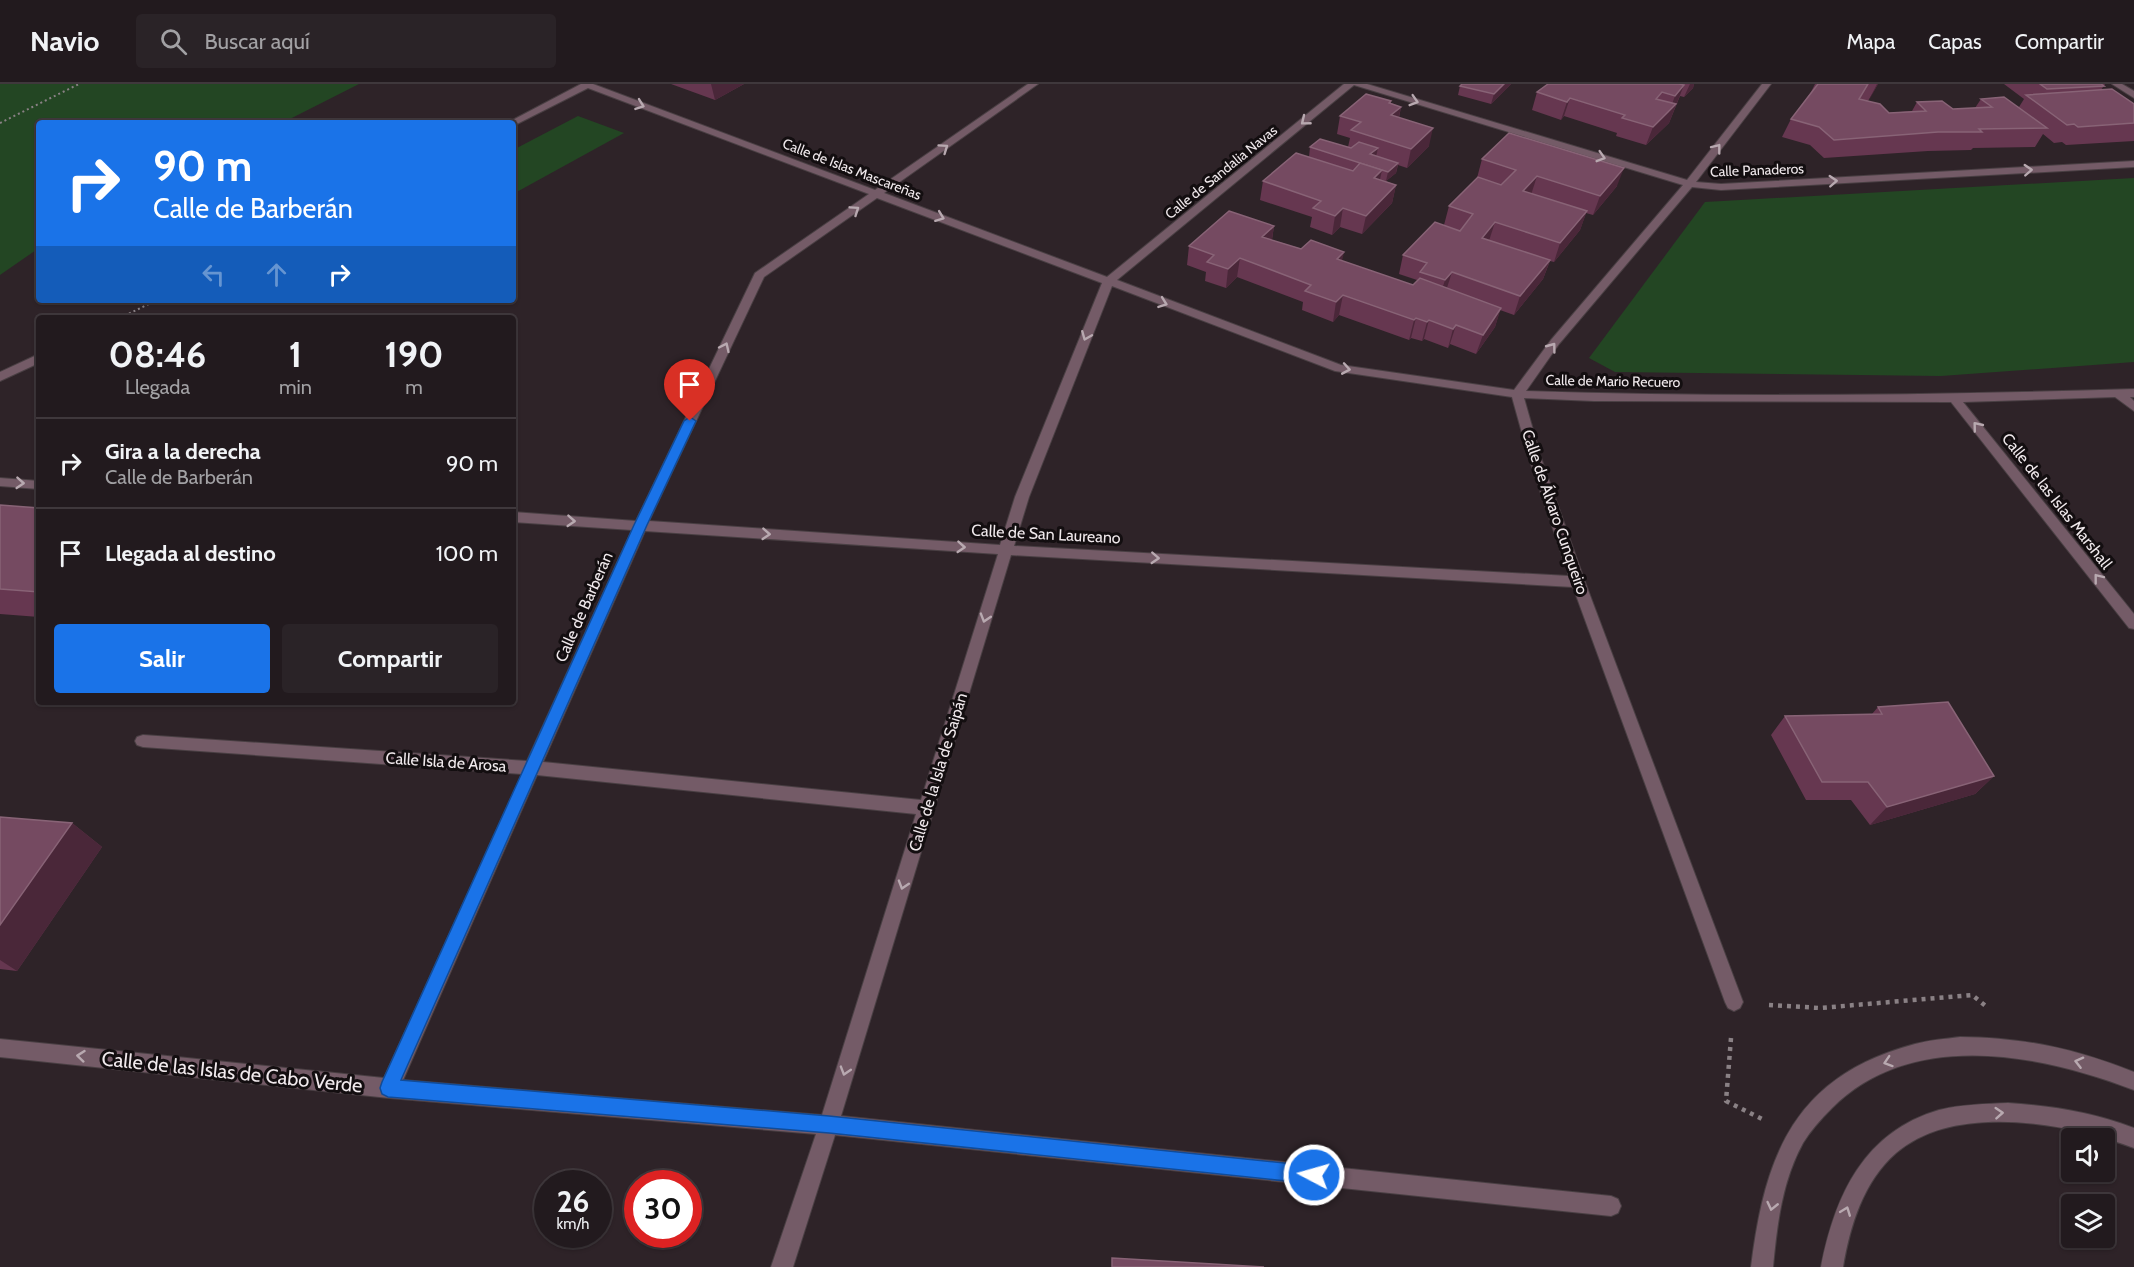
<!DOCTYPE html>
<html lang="es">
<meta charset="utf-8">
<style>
body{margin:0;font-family:Cabin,sans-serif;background:#2a2327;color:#f1f3f6;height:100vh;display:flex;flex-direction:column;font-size:22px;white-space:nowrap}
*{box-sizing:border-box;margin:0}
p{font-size:20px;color:#a2a1a4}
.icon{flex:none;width:33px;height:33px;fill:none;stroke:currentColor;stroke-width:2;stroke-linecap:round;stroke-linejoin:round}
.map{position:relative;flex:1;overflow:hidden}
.sheet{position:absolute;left:36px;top:231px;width:480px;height:390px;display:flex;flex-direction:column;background:#221a1e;border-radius:6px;box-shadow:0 2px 4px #0004,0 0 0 2px #3f383c}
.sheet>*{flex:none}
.top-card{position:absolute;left:36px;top:36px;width:480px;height:183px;border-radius:6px;box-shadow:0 2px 4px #0004,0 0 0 2px #3f383c;background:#1a73e8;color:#fff;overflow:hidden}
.buttons{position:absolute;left:2061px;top:1044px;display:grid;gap:12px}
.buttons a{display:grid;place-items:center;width:54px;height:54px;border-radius:6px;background:#221a1e;box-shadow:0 2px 4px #0004,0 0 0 2px #3f383c;font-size:30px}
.speed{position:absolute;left:534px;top:1086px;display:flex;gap:12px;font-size:30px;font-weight:700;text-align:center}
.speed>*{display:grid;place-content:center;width:78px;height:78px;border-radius:50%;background:#221a1e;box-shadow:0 2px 4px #0004,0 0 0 2px #3f383c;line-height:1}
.speed small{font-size:15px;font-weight:400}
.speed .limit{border:9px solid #d22;background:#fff;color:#111}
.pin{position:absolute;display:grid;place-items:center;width:51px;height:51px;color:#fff;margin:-62px -26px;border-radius:50% 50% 50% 0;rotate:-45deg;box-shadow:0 0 6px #0007}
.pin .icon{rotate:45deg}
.me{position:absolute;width:66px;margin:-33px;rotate:276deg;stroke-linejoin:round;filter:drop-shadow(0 0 4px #0008)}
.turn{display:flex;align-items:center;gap:21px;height:126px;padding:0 18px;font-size:27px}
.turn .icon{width:78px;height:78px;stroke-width:2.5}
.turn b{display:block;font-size:42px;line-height:51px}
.lanes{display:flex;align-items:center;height:57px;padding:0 18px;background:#0003;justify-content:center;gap:30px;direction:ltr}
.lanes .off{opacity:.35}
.eta{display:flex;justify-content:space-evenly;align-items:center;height:102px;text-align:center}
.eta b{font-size:36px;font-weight:800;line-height:42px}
.action{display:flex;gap:12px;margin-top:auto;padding:12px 18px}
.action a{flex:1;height:69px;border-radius:6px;background:#1a73e8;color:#fff;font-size:24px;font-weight:800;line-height:69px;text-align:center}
.action a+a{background:#2a2327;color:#f1f3f6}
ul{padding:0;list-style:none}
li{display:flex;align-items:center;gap:18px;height:90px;padding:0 18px;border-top:2px solid #3f383c}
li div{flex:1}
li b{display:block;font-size:22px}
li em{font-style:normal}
header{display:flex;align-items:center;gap:36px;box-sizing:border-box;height:84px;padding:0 30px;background:#221a1e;border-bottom:2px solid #3f383c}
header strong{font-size:28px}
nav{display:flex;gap:33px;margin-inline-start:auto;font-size:21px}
.search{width:420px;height:54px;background:#2a2327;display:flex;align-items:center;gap:15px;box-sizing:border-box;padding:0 21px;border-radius:6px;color:#a2a1a4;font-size:22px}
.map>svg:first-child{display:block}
</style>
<header>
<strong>Navio</strong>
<div class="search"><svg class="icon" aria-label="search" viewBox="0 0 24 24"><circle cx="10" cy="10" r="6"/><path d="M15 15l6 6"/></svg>Buscar aquí</div>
<nav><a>Mapa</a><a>Capas</a><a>Compartir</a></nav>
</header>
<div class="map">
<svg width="2134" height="1183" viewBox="0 0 2134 1183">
<rect width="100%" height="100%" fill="#2e2328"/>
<g fill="#234623">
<polygon points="0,0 359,0 282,39 39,39 39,164 0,191"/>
<polygon points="578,32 624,49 513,110 513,66"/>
<polygon points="2134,94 2134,278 1941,292 1615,288 1589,274 1705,118"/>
</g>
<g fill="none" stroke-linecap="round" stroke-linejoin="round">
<defs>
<g id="minor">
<path d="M581,0H593L875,106L1028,0H1038L884,109L1107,193L1344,0H1367L1687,96L1762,0H1771L1696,98L1721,100L2134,77V83L1721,106L1692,103L1559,260L1526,307C1728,314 1932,311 2134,305V313H2130L2134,317V327L2115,313L1963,318L2134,530V545L2129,544L1951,318L1594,317L1524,314L1541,374L1585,498L1743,918L1740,924L1734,927L1728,924L1725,918L1573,503L1011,471L841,1032L1611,1112L1618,1115L1621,1122L1618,1129L1611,1132L835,1051L793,1183H771L816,1050L389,1014L0,973V955L384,994L522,690L143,663L137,661L135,657L137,653L143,651L527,677L632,446L513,438V428L636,437L755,189L869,110L588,4L515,41L507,39ZM1354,1L1683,101L1551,256L1514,306L1341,281L1117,196ZM877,114L1102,199L1015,413L1000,461L649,437L764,193ZM1112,202L1335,287L1512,313L1529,374L1569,492L1014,462L1029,413ZM645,447L998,470L921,716L543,678ZM537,691L916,730L822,1031L403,996Z"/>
<polygon points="2112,0 2122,0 2134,7 2134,14"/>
<polygon points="39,270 39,279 0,297 0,288"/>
<polygon points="0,394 39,397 39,405 0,402"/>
<path d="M1960,953C2026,954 2073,964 2134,988V1006C2040,970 1912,944 1832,1024C1821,1035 1811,1046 1803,1059C1782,1097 1777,1141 1773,1183H1751C1765,1069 1795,992 1915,960C1929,956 1945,955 1960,953Z"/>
<path d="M2008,1019C2052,1022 2093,1028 2134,1044V1064C2068,1039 1955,1018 1896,1069C1863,1098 1850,1142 1843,1183H1821C1835,1111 1864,1048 1939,1026C1962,1020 1986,1020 2008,1019Z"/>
</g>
</defs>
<use href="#minor" stroke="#493f43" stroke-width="2"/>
<g stroke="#8a8185" stroke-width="2" stroke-dasharray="2 3" stroke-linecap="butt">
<polyline points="0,39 79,0"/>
<polyline points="120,234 157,216"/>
</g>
<g stroke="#8a8185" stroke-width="4.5" stroke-dasharray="4 5" stroke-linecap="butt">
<polyline points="1769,921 1820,924 1972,911 1987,923"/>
<polyline points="1731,954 1726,1017 1762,1035"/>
</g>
<use href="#minor" fill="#745b67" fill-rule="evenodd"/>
</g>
<g fill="#663750">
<polygon points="671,0 744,0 715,16"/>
<polygon points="1462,0 1511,0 1491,20 1458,11 1460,2"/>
<polygon points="1548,0 1694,0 1693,4 1684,13 1680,12 1669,39 1646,61 1616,52 1617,49 1564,32 1561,36 1532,26 1537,8"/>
<polygon points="1815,0 1878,0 1868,17 1889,29 1912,27 1917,18 1953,25 1975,24 1981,15 2019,23 2024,15 2004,0 2105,0 2101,6 2134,20 2134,57 2066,61 2062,58 2054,59 2043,50 2035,63 1973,64 1971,66 1928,67 1824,74 1810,61 1782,53 1791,35 1811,8"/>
<polygon points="1391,17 1391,19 1401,23 1399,34 1429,62 1407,84 1398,81 1396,89 1386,97 1380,95 1396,101 1392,119 1362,150 1340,143 1332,151 1310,143 1312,133 1260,116 1263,97 1309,73 1310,63 1348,63 1350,54 1337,50 1340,32"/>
<polygon points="1482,75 1617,102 1593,131 1586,129 1580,146 1554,178 1550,177 1543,195 1514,231 1500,226 1495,243 1476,270 1450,260 1448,264 1424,255 1422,257 1411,254 1409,256 1339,231 1333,238 1302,226 1303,218 1237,193 1226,204 1205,197 1206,188 1187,181 1189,162 1274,142 1272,156 1343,177 1413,201 1417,196 1399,190 1403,171 1444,141 1449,122 1477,94"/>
<polygon points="0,421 39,424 39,533 0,530"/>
<polygon points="1878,623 1994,692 1975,710 1870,741 1851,716 1806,716 1771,651 1785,632 1872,630"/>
<polygon points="0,733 72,739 102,763 17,887 0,885"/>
</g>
<g fill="#4a2739">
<polygon points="711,0 744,0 715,16"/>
<polygon points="1504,0 1511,0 1491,20 1494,10"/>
<polygon points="1690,0 1694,0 1693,4 1684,13"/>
<polygon points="1877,0 1878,0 1867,20"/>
<polygon points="1684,1 1669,39 1646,61 1653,43 1669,28 1675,12"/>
<polygon points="1570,14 1564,32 1561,36 1567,18"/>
<polygon points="1401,23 1397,41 1391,31"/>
<polygon points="1433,44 1429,62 1407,84 1411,65"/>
<polygon points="1378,64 1376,73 1370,70"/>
<polygon points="1398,79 1396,89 1386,97 1388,88"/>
<polygon points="1624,84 1617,102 1593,131 1600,112"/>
<polygon points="1382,86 1378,105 1374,94"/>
<polygon points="1537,92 1531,111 1523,107"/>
<polygon points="1396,101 1392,119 1362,150 1366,132"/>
<polygon points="1343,124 1340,143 1332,151 1335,132"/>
<polygon points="1587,127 1580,146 1554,178 1560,159"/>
<polygon points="1495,138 1489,157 1482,154"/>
<polygon points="1274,142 1271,161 1262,153"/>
<polygon points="1344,168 1340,187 1337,175"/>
<polygon points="1240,174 1237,193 1226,204 1228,185"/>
<polygon points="1550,176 1543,195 1514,231 1520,212"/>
<polygon points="1452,188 1446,207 1439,215 1445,196"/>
<polygon points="1343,211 1339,231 1333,238 1336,218"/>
<polygon points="1501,224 1495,243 1476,270 1483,251"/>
<polygon points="1416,234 1411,254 1409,256 1414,236"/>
<polygon points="1429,236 1424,255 1422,257 1427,238"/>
<polygon points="1456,241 1450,260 1448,264 1453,245"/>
<polygon points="1994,692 1975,710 1870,741 1887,723"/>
<polygon points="72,739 102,763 17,887 0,876 0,841"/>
</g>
<g fill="#754a61" stroke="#886376" stroke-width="1.5">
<polygon points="1462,0 1504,0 1494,10 1460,2"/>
<polygon points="1548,0 1679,0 1684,1 1675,12 1662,8 1656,15 1676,20 1653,43 1622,34 1625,31 1570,14 1567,18 1537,8"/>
<polygon points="1818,0 1868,0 1859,15 1880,20 1889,29 1926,27 1917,18 1942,17 1953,25 1992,23 1981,15 2004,13 2047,44 1979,45 1982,48 1938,48 1834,56 1819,43 1791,35"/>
<polygon points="2040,0 2101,0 2104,2 2047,5"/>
<polygon points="2112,5 2134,20 2134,39 2078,43 2074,40 2067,41 2026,11"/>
<polygon points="1366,10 1391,17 1389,19 1401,23 1391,31 1433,44 1411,65 1351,46 1361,38 1340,32"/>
<polygon points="1509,49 1624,84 1600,112 1537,92 1523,107 1587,127 1560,159 1495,138 1482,154 1550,176 1520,212 1452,188 1445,196 1420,188 1427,179 1403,171 1435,138 1460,147 1473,130 1449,122 1478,93 1501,101 1516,86 1482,75"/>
<polygon points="1320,55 1351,64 1359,58 1378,64 1370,70 1398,79 1388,88 1310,63"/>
<polygon points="1296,69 1353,87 1360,79 1382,86 1374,94 1396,101 1366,132 1343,124 1335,132 1313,124 1321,117 1263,97"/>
<polygon points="1229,127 1274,142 1262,153 1301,165 1311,156 1344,168 1337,175 1413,201 1420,194 1501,224 1483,251 1456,241 1453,245 1429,236 1427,238 1416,234 1414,236 1343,211 1336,218 1305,207 1311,201 1240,174 1228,185 1207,178 1214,171 1189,162"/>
<polygon points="0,421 39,424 39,508 0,505"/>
<polygon points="1948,618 1994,692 1887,723 1868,698 1822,698 1785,632 1882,630 1878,623"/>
<polygon points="0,733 72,739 0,841"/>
<polygon points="1112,1174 1264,1183 1112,1183"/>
</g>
<defs><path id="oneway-chevron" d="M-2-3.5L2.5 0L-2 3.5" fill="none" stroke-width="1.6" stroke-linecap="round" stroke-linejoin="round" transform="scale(1.5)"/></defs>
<g stroke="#b8a9b0">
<use href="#oneway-chevron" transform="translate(1414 17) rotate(17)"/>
<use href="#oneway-chevron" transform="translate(640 21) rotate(20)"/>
<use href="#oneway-chevron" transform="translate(1305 37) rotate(141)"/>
<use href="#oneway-chevron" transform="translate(944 64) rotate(-35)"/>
<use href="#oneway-chevron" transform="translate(1717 64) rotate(-52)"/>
<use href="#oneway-chevron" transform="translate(1601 73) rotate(17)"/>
<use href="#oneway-chevron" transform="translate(2028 86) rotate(-3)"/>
<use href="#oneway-chevron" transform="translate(1833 97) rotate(-3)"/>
<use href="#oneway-chevron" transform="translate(855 126) rotate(-34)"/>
<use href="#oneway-chevron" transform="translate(940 133) rotate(21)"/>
<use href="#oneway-chevron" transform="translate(1163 219) rotate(20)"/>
<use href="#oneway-chevron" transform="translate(1086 252) rotate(112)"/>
<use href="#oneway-chevron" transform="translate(725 263) rotate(-65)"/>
<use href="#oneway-chevron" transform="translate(1552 263) rotate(-53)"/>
<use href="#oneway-chevron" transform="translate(1346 285) rotate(10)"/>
<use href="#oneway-chevron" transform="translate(1977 342) rotate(-129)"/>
<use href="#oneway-chevron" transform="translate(20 399) rotate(4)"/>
<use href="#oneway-chevron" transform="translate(571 437) rotate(4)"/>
<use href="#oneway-chevron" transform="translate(766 450) rotate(4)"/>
<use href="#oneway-chevron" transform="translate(961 463) rotate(4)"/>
<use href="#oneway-chevron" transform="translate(1155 474) rotate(3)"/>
<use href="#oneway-chevron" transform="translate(2098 494) rotate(-128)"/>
<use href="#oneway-chevron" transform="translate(985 534) rotate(107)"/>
<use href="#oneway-chevron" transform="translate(903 801) rotate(107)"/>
<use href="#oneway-chevron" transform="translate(81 972) rotate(-174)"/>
<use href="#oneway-chevron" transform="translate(1888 978) rotate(162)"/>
<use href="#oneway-chevron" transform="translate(2079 978) rotate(-166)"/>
<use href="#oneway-chevron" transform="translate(845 987) rotate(107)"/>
<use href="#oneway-chevron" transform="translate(1999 1029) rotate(-4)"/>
<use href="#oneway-chevron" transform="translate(1772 1122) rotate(103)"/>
<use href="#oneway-chevron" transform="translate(1846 1127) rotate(-69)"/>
</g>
<polygon fill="#1a73e8" stroke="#114b97" stroke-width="1.5" points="690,333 696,337 647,441 401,996 829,1032 1314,1082 1320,1085 1323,1091 1320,1098 1314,1100 829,1049 388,1013 382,1010 380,1004 382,998 634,441 684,337"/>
<g text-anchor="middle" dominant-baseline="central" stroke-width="6" stroke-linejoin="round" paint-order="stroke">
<g font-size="14" fill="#f0e9ec" stroke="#130e10">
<text transform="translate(852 85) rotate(21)">Calle de Islas Mascareñas</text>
<text transform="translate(1757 86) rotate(-2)">Calle Panaderos</text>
<text transform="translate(1221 88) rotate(-39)">Calle de Sandalia Navas</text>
<text transform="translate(1613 297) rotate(1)">Calle de Mario Recuero</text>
</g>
<g font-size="16" fill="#f0e9ec" stroke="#130e10">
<text transform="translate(2057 417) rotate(52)">Calle de las Islas Marshall</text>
<text transform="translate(1555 428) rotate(71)">Calle de Álvaro Cunqueiro</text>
<text transform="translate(1046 450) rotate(3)">Calle de San Laureano</text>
<text transform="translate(584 523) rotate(-66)">Calle de Barberán</text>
<text transform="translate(446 678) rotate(4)">Calle Isla de Arosa</text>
<text transform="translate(938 688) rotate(-73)">Calle de la Isla de Saipán</text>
</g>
<g font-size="20" fill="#f0e9ec" stroke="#130e10">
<text transform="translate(232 988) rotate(6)">Calle de las Islas de Cabo Verde</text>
</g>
</g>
</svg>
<div class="buttons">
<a><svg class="icon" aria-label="sound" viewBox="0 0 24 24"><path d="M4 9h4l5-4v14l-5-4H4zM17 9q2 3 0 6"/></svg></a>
<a><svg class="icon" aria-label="layers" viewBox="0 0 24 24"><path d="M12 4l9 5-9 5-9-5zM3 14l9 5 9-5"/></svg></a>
</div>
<div class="speed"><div>26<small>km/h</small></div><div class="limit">30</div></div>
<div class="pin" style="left:690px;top:337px;background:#d93025"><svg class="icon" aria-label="arrive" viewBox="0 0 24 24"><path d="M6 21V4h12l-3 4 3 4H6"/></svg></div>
<svg class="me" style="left:1314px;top:1091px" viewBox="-20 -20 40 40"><circle r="17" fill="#1a73e8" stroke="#fff" stroke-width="3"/><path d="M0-11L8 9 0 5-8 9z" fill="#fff"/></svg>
<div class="top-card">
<div class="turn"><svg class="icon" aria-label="right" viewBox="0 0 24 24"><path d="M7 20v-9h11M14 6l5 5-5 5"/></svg><div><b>90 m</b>Calle de Barberán</div></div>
<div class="lanes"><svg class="icon off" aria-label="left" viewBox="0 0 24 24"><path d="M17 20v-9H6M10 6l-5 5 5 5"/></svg><svg class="icon off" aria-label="ahead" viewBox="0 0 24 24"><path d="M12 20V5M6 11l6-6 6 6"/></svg><svg class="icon" aria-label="right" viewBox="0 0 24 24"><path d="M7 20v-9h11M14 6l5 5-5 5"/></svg></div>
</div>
<section class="sheet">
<div class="eta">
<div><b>08:46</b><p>Llegada</p></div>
<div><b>1</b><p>min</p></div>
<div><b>190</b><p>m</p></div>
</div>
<ul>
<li><svg class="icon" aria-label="right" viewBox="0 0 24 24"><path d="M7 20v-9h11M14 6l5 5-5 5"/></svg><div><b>Gira a la derecha</b><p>Calle de Barberán</p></div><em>90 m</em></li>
<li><svg class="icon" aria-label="arrive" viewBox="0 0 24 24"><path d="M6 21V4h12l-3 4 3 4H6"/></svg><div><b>Llegada al destino</b></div><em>100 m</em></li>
</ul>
<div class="action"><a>Salir</a><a>Compartir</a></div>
</section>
</div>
